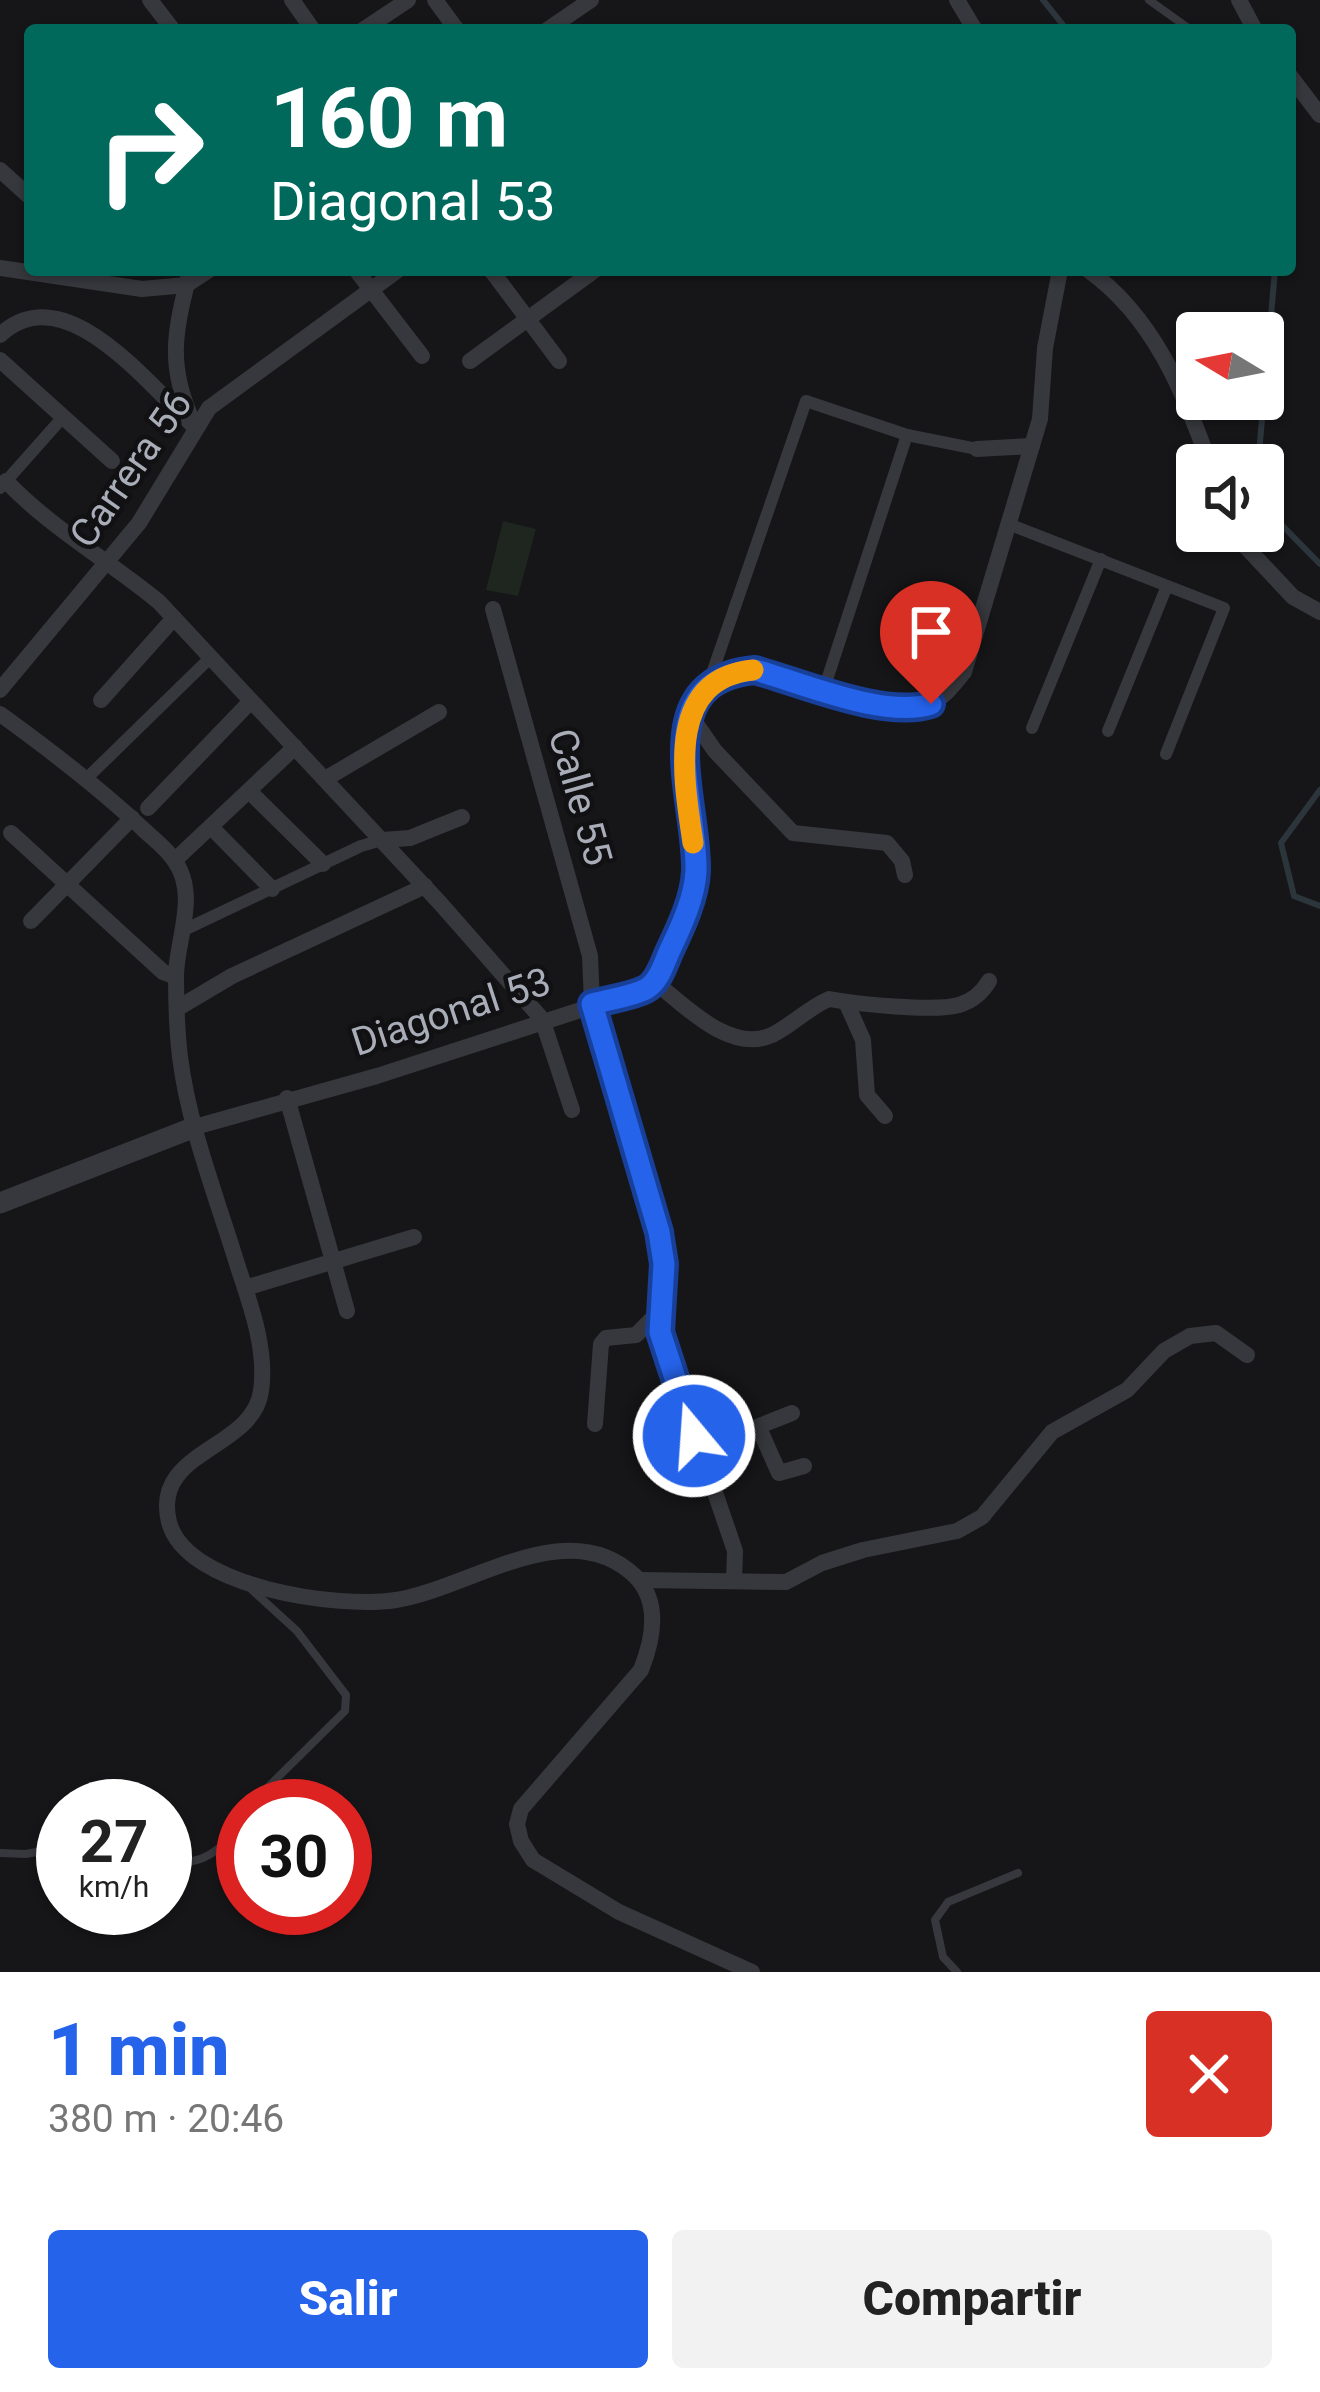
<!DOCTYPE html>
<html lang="es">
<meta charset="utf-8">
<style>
body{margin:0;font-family:Roboto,sans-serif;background:#f2f2f2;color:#222;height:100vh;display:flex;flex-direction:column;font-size:45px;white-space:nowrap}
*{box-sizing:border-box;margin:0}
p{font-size:39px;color:#767676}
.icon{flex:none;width:66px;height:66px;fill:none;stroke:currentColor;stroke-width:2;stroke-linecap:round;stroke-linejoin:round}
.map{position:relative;height:1972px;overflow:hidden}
.drawer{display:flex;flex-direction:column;background:#fff;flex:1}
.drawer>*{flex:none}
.banner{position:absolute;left:24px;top:24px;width:1272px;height:252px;border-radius:12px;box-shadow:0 3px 9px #0004;background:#00695c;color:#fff;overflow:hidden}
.needle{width:78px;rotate:280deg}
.controls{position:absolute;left:1176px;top:312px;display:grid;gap:24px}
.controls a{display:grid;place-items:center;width:108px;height:108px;border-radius:12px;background:#fff;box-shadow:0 3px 9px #0004;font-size:60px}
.speed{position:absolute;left:36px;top:1779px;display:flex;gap:24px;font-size:60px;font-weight:700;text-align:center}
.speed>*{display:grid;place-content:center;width:156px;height:156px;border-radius:50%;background:#fff;box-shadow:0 3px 9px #0004;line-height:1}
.speed small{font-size:30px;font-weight:400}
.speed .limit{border:18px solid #d22;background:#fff;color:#111}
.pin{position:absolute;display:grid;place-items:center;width:102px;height:102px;color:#fff;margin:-123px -51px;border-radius:50% 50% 50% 0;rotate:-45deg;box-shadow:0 0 12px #0007}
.pin .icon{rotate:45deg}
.me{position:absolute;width:132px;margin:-66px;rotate:342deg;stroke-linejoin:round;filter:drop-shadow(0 0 9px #0008)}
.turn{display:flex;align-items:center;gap:42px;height:252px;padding:0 48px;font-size:54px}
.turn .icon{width:156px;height:156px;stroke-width:2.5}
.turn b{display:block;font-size:84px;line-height:102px}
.round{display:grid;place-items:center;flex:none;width:126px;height:126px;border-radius:12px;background:#f2f2f2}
.head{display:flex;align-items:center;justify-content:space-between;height:204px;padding:0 48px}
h1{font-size:72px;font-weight:800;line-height:90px;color:#2563eb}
.button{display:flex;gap:24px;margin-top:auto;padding:24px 48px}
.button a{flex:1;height:138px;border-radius:12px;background:#2563eb;color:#fff;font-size:48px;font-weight:800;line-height:138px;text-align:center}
.button a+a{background:#f2f2f2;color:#222}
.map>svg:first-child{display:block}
</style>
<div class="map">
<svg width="1320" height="1972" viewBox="0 0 1320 1972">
<rect width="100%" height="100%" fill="#161618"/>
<polygon fill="#1e261f" points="503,521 536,529 518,596 486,590"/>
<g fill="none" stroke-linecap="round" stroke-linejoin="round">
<g stroke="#2c353c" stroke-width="6">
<polyline points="1043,0 1067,30"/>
<polyline points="1258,465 1275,270"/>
<polyline points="1263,506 1320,564"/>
<polyline points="1320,790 1281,843 1294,896 1320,906"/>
</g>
<g stroke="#37383d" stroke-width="8">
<polyline points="1149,0 1191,30"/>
<polyline points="252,1590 297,1631 346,1695 345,1711 267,1788 256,1806"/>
<polyline points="0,1853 26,1854 63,1847"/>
<path d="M165,1857C198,1872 223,1848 243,1823"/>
<polyline points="957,1972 943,1957 935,1920 948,1902 1018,1873"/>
</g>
<g stroke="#37383d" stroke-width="12">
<polyline points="0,488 63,417"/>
<polyline points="1011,525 1224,608 1166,754"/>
<polyline points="707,688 806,401 907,435 977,449"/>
<polyline points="824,689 907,435"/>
<polyline points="1032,728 1101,559"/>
<polyline points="1108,731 1167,586"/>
<polyline points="87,778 210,658"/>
<polyline points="184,930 361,846 382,840"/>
</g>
<g stroke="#37383d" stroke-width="16">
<polyline points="150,0 173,30"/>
<polyline points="292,0 313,30"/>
<polyline points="435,0 457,30"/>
<polyline points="957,0 975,30"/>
<polyline points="1239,0 1255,30"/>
<polyline points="363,30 408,0"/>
<polyline points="547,30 591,0"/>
<polyline points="1290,76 1320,115"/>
<polyline points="0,170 30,197"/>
<polyline points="0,268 142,289 186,285 209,270"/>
<polyline points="356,270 422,356"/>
<polyline points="491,270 559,361"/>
<path d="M1088,270C1153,316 1184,392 1210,465"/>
<path d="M188,279C174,335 168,367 193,422"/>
<path d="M0,335C66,274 149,387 196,428"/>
<polyline points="0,360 112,461"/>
<polyline points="470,361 595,270"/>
<polyline points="977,449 1032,446"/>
<path d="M6,481C52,529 108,560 159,602L440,903L542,1019L572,1110"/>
<polyline points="1231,531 1293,597 1320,612"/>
<polyline points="493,609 590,956 592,1003 659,1232 664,1264 660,1332 735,1551 734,1581"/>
<polyline points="0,690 139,523 209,408 398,270"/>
<polyline points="101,700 174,618"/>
<path d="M0,714C50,750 97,786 142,828C152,838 166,848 174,860C199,894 177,938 176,975C176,1001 177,1031 180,1057C189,1128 217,1198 238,1267C251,1306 267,1350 261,1391C253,1450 151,1450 169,1522C186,1588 340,1609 396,1600C471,1588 568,1512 635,1576C661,1602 653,1640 641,1670L521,1809L517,1824L521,1841L533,1860L619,1912L752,1972"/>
<polyline points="690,715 715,751 793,833 887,843 902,861 905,875"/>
<polyline points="325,779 439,712"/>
<polyline points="249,791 323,864"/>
<polyline points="148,808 251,701"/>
<polyline points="211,827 272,889"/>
<polyline points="11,833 163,972 176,977"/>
<polyline points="382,840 410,838 462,817"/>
<polyline points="175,860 295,747"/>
<polyline points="31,921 132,818"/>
<path d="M655,982C684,1005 730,1054 772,1035C792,1025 808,1008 829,999C856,1004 935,1012 959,1005C972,1001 982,993 989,981"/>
<polyline points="846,1002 863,1040 867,1095 885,1116"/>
<polyline points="178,1008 232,976 425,886"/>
<polyline points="287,1098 347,1311"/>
<path d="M195,1127L377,1076L645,989C658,980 663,966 670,951C682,925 698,891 696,862C693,794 651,680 755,670C796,681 894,722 930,704C945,697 954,684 964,672L1040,419L1045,348L1060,270"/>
<polyline points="245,1288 414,1237"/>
<polyline points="595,1424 601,1344 606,1338 636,1335 660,1311"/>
<polyline points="759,1428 779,1473 804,1466"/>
<polyline points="699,1450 792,1413"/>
<polyline points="639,1580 786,1582 822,1563 863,1550 957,1531 982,1517 1052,1432 1127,1390 1164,1351 1190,1336 1216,1333 1247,1355"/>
</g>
<polyline stroke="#37383d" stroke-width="21" points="0,1203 195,1127"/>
</g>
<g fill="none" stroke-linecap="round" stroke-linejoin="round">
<defs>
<path id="route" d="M694,1436L660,1332L664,1264L659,1232L592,1004C609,999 631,997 646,989C659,982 664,963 670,950C681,927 695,897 696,871C698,802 645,680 755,670C802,683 885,719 931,704"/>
</defs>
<use href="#route" stroke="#184099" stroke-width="30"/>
<use href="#route" stroke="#2563eb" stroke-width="21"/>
<path stroke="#f59e0b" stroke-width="21" d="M693,843C684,781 664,679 753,670"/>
</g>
<g text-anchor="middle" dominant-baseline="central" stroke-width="9" stroke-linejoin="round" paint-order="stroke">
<g font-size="39" fill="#a8adb8" stroke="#111113">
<text transform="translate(131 469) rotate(-55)">Carrera 56</text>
<text transform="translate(580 797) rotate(74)">Calle 55</text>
<text transform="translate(451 1012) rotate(-18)">Diagonal 53</text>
</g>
</g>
</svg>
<div class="controls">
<a><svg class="needle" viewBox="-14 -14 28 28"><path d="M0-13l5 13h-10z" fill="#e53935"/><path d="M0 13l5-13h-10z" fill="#767676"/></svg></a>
<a><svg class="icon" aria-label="sound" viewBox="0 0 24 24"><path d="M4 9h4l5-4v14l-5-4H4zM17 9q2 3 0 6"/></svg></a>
</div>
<div class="speed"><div>27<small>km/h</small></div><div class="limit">30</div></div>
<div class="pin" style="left:931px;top:704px;background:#d93025"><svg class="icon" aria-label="arrive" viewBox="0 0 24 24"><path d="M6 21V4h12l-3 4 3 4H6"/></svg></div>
<svg class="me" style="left:694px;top:1436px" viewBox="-20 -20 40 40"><circle r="17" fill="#2563eb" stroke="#fff" stroke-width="3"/><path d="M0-11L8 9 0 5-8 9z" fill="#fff"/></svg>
<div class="banner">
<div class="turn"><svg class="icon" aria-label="right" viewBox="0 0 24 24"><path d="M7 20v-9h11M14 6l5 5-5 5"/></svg><div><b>160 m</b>Diagonal 53</div></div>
</div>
</div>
<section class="drawer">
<div class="head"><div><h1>1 min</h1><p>380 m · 20:46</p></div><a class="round" style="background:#d93025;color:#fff"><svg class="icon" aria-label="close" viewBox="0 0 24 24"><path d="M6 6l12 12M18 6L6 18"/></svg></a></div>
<div class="button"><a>Salir</a><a>Compartir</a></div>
</section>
